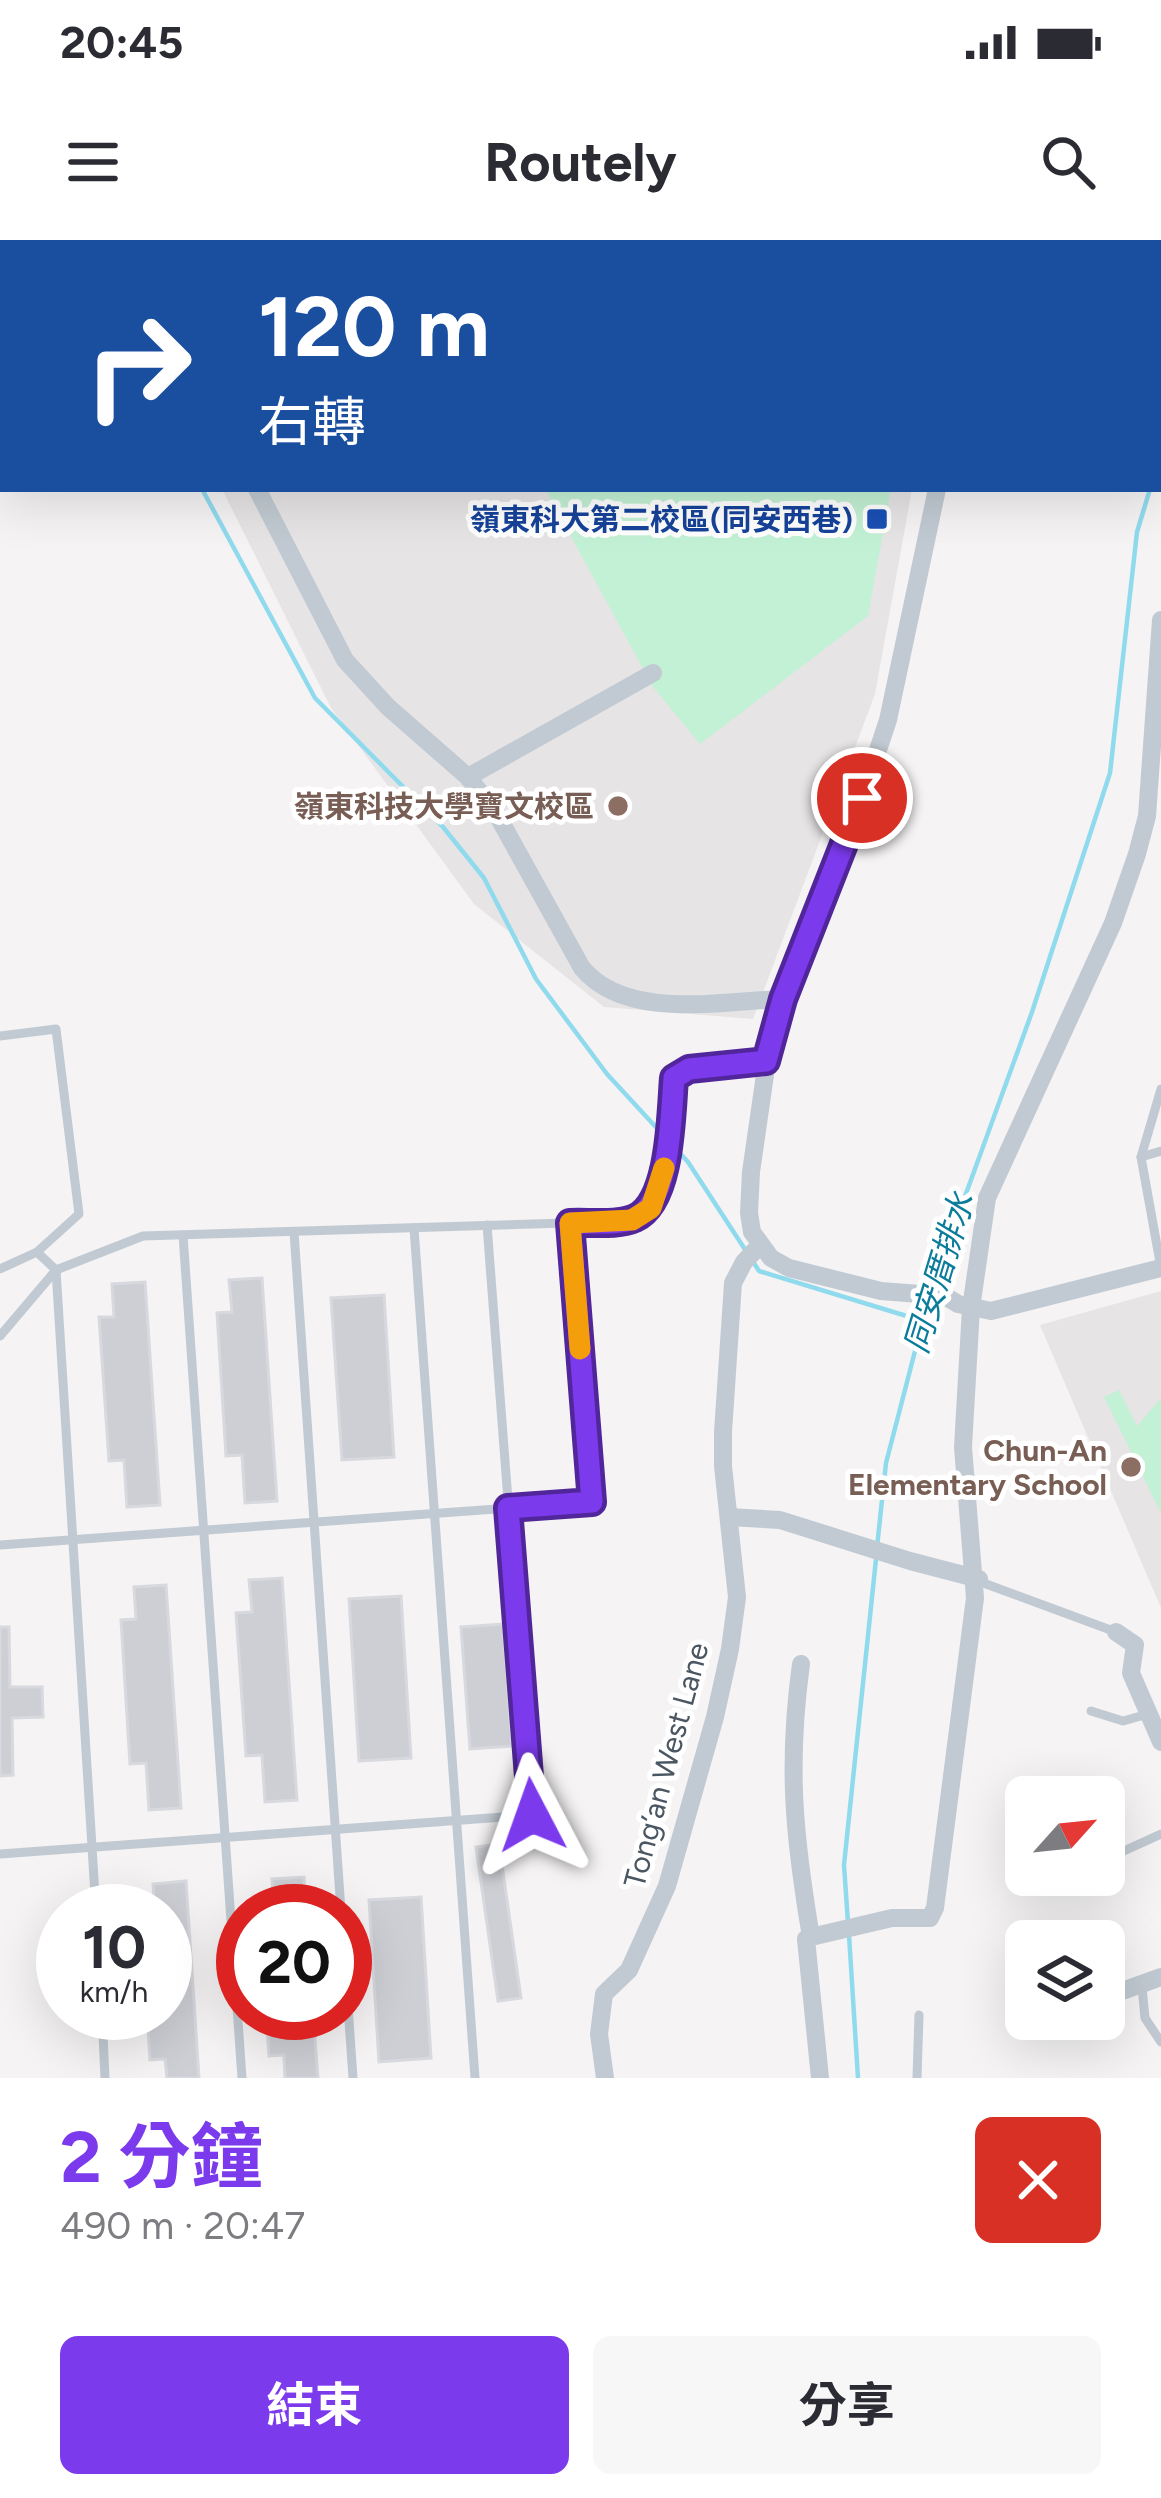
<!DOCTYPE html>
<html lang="zh-TW">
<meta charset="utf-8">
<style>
body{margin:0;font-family:Figtree,"Noto Sans TC",sans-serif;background:#f7f7f7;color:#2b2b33;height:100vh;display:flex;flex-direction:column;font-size:45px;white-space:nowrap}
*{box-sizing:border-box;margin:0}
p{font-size:39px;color:#7c7c81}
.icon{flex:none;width:66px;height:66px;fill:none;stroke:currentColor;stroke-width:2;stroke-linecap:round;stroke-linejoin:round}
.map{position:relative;height:1838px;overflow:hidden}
.side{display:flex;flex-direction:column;background:#fff;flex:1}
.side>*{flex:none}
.top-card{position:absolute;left:0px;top:0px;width:1161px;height:252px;box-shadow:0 12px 48px #0002;background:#1a4fa0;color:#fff;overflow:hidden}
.needle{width:78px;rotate:63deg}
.fabs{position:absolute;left:1005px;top:1536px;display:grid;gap:24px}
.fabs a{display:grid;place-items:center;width:120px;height:120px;border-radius:18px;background:#fff;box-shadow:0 12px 48px #0002;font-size:60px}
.speed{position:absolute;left:36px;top:1644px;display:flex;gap:24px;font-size:60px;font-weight:700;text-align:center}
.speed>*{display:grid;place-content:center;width:156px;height:156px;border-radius:50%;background:#fff;box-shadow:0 12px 48px #0002;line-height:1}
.speed small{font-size:30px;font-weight:400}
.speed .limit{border:18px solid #d22;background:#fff;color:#111}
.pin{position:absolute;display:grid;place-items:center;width:102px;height:102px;color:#fff;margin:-51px;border:6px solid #fff;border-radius:50%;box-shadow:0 3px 12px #0007}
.me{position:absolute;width:132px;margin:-66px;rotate:356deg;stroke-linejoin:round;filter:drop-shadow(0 0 9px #0008)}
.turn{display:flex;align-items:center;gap:42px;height:252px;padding:0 60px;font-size:54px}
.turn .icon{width:156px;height:156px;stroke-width:2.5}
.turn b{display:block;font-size:84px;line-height:102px}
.round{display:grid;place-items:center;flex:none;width:126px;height:126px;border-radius:18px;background:#f7f7f7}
.headline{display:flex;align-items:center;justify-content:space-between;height:204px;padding:0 60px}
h1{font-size:72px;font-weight:700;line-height:90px;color:#7c3aed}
.button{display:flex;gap:24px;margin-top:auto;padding:24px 60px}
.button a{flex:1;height:138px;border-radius:18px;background:#7c3aed;color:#fff;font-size:48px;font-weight:700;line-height:138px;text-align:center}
.button a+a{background:#f7f7f7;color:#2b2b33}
.status{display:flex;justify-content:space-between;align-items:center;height:84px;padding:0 60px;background:#fff;direction:ltr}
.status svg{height:33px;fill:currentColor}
header{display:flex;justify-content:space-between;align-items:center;height:156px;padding:0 60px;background:#fff;font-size:54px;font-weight:700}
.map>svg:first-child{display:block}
</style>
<div class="status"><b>20:45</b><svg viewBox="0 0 49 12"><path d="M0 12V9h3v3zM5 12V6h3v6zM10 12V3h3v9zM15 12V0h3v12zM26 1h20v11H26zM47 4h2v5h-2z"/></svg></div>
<header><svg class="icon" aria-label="menu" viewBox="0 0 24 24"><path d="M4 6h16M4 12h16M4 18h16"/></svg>Routely<svg class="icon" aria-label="search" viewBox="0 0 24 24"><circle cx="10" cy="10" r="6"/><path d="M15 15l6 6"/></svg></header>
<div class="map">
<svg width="1161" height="1838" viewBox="0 0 1161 1838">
<rect width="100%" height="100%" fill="#f5f3f3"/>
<g fill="#e6e4e5">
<polygon points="129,0 957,0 957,3"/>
<polygon points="222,249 912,249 875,454 753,779 604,767 474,664 331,468"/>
<polygon points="1161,1051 1161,1368 1040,1085"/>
</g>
<g fill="#c3f1d5">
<polygon points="545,249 891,249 868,376 700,504 653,447"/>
<polygon points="1119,1150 1137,1186 1161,1158 1161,1273 1104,1157"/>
</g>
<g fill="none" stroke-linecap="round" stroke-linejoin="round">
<g stroke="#90daee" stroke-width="4.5">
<polyline points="151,3 151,0"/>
<polyline points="202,249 315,458 443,587 484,638 536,739 607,834 688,922 746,1011"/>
<polyline points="752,1020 759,1031 923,1081"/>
<polyline points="931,1050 1032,772 1110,533 1137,292 1150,249"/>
<polyline points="877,1307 886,1223 928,1061"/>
<polyline points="848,1683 844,1625 876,1319"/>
<polyline points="849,1695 858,1838"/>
</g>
</g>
<g fill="#cdcfd5" stroke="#d7d9de" stroke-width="3">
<polygon points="262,1038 277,1261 245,1263 242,1215 226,1216 217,1073 232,1072 229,1040"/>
<polygon points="145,1042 160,1265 127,1267 124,1220 109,1221 99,1077 114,1077 112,1044"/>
<polygon points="384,1055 394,1217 342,1220 331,1058"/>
<polygon points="282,1338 297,1560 265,1562 262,1515 246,1516 236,1373 252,1372 249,1340"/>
<polygon points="166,1345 181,1568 149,1570 146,1523 130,1524 121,1380 136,1379 134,1347"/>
<polygon points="401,1356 411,1518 359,1521 349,1359"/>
<polygon points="503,1384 512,1506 470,1509 461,1387"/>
<polygon points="0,1387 9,1387 10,1447 42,1447 43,1477 12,1478 13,1535 0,1536"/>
<polygon points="499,1604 521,1758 498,1761 476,1607"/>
<polygon points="304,1637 306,1671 274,1671 272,1639"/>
<polygon points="186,1641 199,1838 167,1838 165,1819 150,1820 147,1773 165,1773 165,1671 155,1671 153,1644"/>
<polygon points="421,1657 431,1818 379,1822 369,1660"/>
<polygon points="266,1773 313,1773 318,1838 285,1838 284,1815 269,1816"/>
</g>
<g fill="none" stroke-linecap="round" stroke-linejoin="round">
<g stroke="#c1cad2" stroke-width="9">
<polyline points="696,0 697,3"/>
<polyline points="1081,3 1082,0"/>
<polyline points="0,796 56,789 79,974 37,1012 0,1029"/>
<polyline points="1141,917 1161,911"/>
<polyline points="414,988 475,1838"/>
<polyline points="294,992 341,1671"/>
<polyline points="183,995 242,1838"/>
<polyline points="37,1012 56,1030 96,1671"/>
<polyline points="1161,1028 1141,917 1161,849"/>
<path d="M0,1096L56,1030L143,996L631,981C674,953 669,885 674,838L690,829L767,821"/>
<polyline points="0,1305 592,1262 570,983"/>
<polyline points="986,1344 1116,1392"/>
<polyline points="1091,1471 1123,1481 1148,1474"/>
<polyline points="0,1614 532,1575 487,985"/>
<polyline points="1104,1616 1115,1615 1161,1594"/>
<polyline points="345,1723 353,1838"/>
<polyline points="1142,1747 1145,1778 1161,1802"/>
<polyline points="102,1773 105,1838"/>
<polyline points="917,1838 919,1775"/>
</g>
<g stroke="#c1cad2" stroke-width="18">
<polyline points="201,0 201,3"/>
<polyline points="827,3 828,0"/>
<polyline points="986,3 986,0"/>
<polyline points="1158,211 1161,214"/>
<path d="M257,249L345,420L388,467L468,537L496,573L582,728C626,781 722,761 783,759"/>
<polyline points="937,249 888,480 849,597 783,759 767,821 751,932 749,973 752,992 771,1018 789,1028 881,1051 945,1056 958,1064 991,1071 1161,1028"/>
<polyline points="468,537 653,433"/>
<polyline points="729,1277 780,1280 910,1321 979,1339"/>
<polyline points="1116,1392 1135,1405 1131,1433 1161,1502"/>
<path d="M801,1424C787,1526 794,1596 811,1697L806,1699L820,1838"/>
<polyline points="811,1697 892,1678 930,1678 935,1668 975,1358 963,1207 971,1068 987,958 1113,683 1137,614 1147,576 1161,380"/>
<polyline points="1104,1749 1125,1750 1161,1737"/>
<polyline points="605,1838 599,1794 604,1754 629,1730 667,1646 715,1477 730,1409 737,1357 723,1226 723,1192 733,1043 744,1022 760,1005"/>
</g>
</g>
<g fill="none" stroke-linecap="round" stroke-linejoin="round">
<defs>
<path id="route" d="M532,1575L508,1268L592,1262L570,983C589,982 618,986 635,978C671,962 671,874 674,838L689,829L766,821L783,759L862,558"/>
</defs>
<use href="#route" stroke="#51269a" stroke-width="30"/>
<use href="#route" stroke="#7c3aed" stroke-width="21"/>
<polyline stroke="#f59e0b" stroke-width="21" points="580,1109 570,983 632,980 651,968 664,928"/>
</g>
<rect fill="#1a4fb4" stroke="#fff" stroke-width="4.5" x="865" y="267" width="24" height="24" rx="6"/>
<g fill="#8d6e63" stroke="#fff" stroke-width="4.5">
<circle cx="618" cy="566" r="12"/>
<circle cx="1131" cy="1227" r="12"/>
</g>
<g text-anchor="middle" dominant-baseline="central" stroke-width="10" stroke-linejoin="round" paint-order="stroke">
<g font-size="30" font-weight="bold" fill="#164399" stroke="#fff" text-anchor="end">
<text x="853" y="279">嶺東科大第二校區(同安西巷)</text>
</g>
<g font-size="30" font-weight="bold" fill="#785e54" stroke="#fff" text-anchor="end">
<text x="594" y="566">嶺東科技大學寶文校區</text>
<text x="1107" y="1210">Chun-An<tspan x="1107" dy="34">Elementary School</tspan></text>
</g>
<g font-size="30" fill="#4a5661" stroke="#fff">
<text transform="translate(666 1525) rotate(-75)">Tong’an West Lane</text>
</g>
<g font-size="33" font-style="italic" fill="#0c7c9b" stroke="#fff">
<text transform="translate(939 1033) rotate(-73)">同安厝排水</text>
</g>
</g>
</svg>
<div class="fabs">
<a><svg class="needle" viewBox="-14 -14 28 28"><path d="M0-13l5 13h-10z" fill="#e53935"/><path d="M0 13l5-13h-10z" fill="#7c7c81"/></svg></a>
<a><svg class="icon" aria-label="layers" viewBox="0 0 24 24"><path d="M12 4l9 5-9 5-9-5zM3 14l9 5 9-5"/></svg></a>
</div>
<div class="speed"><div>10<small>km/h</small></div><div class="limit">20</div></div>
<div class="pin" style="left:862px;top:558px;background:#d93025"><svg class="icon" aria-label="arrive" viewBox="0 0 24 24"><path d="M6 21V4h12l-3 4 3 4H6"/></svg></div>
<svg class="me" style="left:532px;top:1575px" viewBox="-20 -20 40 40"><path d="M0-17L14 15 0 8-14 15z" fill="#7c3aed" stroke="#fff" stroke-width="4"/></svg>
<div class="top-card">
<div class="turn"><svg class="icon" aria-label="right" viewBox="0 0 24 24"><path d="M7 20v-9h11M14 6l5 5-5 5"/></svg><div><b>120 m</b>右轉</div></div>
</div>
</div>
<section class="side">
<div class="headline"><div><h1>2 分鐘</h1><p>490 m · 20:47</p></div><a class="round" style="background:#d93025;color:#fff"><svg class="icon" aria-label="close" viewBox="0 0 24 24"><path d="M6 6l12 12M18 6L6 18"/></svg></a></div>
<div class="button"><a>結束</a><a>分享</a></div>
</section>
